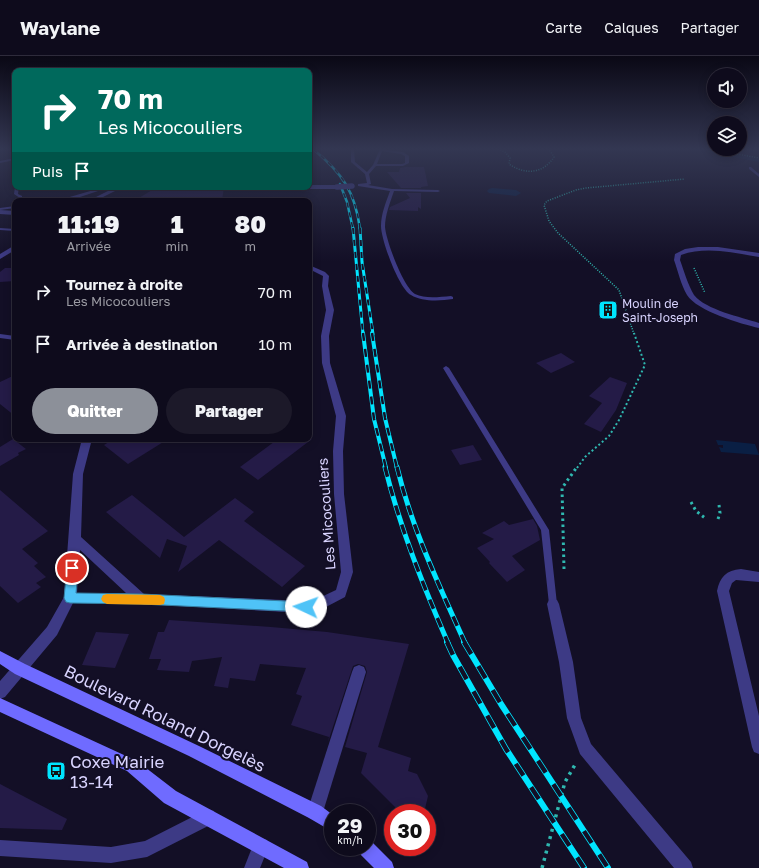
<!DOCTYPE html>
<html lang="fr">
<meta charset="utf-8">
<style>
body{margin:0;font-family:"Golos Text",sans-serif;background:#1c1929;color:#f1f3f6;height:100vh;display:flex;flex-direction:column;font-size:15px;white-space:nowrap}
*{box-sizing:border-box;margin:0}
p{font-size:13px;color:#9b9ba3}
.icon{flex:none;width:22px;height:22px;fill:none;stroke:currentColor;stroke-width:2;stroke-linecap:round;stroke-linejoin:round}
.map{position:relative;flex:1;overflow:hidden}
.panel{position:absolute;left:12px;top:142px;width:300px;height:244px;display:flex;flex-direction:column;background:#0e0b1c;border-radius:8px;box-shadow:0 2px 10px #0003,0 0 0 1px #2e2b3b}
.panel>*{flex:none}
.hud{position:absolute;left:12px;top:12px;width:300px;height:122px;border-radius:8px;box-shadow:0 2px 10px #0003,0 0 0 1px #2e2b3b;background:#00695c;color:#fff;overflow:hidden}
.tools{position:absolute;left:707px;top:12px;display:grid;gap:8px}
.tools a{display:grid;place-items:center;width:40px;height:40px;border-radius:50%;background:#0e0b1c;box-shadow:0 2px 10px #0003,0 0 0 1px #2e2b3b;font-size:20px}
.speed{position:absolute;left:324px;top:748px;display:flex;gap:8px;font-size:20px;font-weight:700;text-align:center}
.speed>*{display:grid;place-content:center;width:52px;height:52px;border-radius:50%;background:#0e0b1c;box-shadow:0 2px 10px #0003,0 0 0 1px #2e2b3b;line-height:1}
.speed small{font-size:10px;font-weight:400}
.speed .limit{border:6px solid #d22;background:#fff;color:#111}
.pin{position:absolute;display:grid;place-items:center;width:34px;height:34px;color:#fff;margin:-17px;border:2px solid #fff;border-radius:50%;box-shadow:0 1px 4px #0007}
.me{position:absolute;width:44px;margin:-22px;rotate:273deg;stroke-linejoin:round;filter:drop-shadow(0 0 3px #0008)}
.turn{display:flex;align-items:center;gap:14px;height:84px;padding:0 20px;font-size:18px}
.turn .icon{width:52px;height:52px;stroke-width:2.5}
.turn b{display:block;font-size:28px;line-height:34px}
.then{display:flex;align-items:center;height:38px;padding:0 20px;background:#0003;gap:8px;font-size:15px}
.eta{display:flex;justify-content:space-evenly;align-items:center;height:68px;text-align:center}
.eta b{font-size:24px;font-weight:800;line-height:28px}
.cta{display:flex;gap:8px;margin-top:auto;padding:8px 20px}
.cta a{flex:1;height:46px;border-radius:24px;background:#8c9099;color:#fff;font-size:16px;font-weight:800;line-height:46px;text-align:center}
.cta a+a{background:#1c1929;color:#f1f3f6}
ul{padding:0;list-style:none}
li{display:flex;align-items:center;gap:12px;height:52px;padding:0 20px}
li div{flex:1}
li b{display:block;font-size:15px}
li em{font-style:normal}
header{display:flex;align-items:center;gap:24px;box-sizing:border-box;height:56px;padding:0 20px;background:#0e0b1c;border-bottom:1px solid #2e2b3b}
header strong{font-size:19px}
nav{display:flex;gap:22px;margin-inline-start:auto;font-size:14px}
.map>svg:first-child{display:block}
</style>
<header>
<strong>Waylane</strong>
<nav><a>Carte</a><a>Calques</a><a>Partager</a></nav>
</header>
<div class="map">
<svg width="759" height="812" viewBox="0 0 759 812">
<rect width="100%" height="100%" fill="#130f26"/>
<g fill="#0a1f44">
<polygon points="693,93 707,93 759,103 759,106"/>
<polygon points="716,384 755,388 759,399 721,396 719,391 723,392 723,389 718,389"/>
</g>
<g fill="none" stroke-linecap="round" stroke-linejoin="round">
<polygon fill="#0a1f44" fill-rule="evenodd" points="492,132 516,134 521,137 516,140 489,137 487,135 489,133"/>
</g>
<g fill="#241b47">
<polygon points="405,111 424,111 428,130 421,131 421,132 401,132 387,116 399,116 400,112"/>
<polygon points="157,131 224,131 222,145 134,145"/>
<polygon points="406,137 421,137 421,153 418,151 418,155 389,154 390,151 410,142"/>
<polygon points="5,212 15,212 15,225 0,226 0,216"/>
<polygon points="561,297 575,306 551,317 536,307"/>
<polygon points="15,319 15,360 0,348 0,326"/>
<polygon points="610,321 627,327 616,354 601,376 584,368 602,347 589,340"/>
<polygon points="13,383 26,393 18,397 19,399 0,410 0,391"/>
<polygon points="114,383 168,383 128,408 104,389"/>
<polygon points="278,383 312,383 258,424 240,411"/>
<polygon points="473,389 482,404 460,409 451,394"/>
<polygon points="0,434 48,475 22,493 38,507 34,510 46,521 36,527 41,531 18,547 0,530"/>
<polygon points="132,439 184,481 235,442 254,456 244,465 305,510 282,531 219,484 178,516 187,490 167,483 160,502 106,456"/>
<polygon points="533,463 537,470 540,484 512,500 525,514 507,526 489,507 490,506 477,492 494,483 482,477 504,465 509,469"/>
<polygon points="169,564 271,571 327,576 409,588 378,691 411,702 408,715 417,718 428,740 424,757 401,757 361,717 367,697 345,691 367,616 365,610 358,608 353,610 328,686 329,681 291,669 302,640 296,638 306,612 260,608 255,625 230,622 228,632 214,630 222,601 192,605 189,616 157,614 161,603 149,603 158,576 164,576"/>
<polygon points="96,576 129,578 115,612 82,609"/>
<polygon points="0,728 67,763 62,774 0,772"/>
</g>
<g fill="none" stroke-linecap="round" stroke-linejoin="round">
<g stroke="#2fb8b0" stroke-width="1.5" stroke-dasharray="1 1.5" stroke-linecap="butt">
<path d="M498,93L505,96L510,102L509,108C525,119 543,118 554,101L549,93"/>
<polyline points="710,93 759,102"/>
<polyline points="694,212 705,237"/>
<polyline points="634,278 619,234 558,177 549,165 544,149 547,145 576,134 586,132 685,123"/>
</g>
<polyline stroke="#2fb8b0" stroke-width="2" stroke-dasharray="2 2.5" stroke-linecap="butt" points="577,412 585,401 609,380 619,364 645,309 634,277"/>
<g stroke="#2fb8b0" stroke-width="3" stroke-dasharray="2.5 3.5" stroke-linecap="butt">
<polyline points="691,446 696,455 705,462"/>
<polyline points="718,463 720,457 719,449"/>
<polyline points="564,513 562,432 577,411"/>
</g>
<polyline stroke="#2fb8b0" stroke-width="3.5" stroke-dasharray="3 4.5" stroke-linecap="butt" points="542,812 565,726 576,707"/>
<g fill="#3d3a85" fill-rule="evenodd">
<path d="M351,93H354L355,106L367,116L373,109L380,93L403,96L409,100V107L403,110H376L369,118L371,128L368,129L392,133L438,134L440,135L438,136L394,135C390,147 385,159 385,171C386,184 403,231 415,238C425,243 439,241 451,240L453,241V243C440,245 422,246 411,239C399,233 381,184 381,170C381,158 386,146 390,135L358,130V128L367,127L365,118L351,106ZM382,95L401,98L405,100V107L402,108H377Z"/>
<polygon points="15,102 15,104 0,107 0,105"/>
<polygon points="749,111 751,111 759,118 759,121 749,113"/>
<polygon points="15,131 19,131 18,138 22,140 22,142 20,142 14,138"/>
<polygon points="104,131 110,131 71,144 56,145"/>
<polygon points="15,150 15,152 0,154 0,152"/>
<polygon points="0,172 15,173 15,175 0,174"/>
<polygon points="446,310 449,312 549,474 557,548 556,551 553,552 550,551 549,548 541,474 443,312"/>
</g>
<g fill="#3d3a85" fill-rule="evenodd">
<polygon points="309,129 337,129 340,131 337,133 279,133 276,131 309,131"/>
<polygon points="116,131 123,131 95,145 88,145"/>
<polygon points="0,154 15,155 15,159 0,158"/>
<polygon points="15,189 15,194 0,203 0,198"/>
<path d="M698,191H718L759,197V201C733,197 707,190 681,199L680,204C684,215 688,229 694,239C706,254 741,261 759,267V272C741,268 697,255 687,239C681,229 678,215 674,204L675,198L685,193Z"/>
<path d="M309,209L325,216L329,220L328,230L334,254L329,280L330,307L346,360L343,395L344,438L353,516L345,541L326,551L306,557L141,548L73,547L57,579L5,641L0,643V625L47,571L64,541L73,418L82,383H92L83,418L81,481L144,538L306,545L319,542L336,534L341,516L334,438L333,395L336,360L322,307L321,280L326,254L322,230L323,220L309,213ZM80,494L126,537H77Z"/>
<polygon points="0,278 15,280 15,284 0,282"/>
<path d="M741,513L759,516V526L736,524L732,527L729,535L759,660V698L754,696L752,691L717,535C720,521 726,514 741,513Z"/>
<polygon points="553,543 557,544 559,548 573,606 581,662 591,688 691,806 693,812 674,812 580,698 567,662 559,606 547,548 549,544"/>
<polygon points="359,609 364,611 366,616 323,756 321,762 315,764 309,762 307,756 352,616 354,611"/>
<polygon points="208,753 214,755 216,761 214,767 147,801 111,807 0,800 0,784 111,791 145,785"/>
<polygon points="261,782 267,784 269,790 260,812 244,812 255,784"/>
</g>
<g fill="#6f6bff" fill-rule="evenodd">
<polygon points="0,595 25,608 199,690 321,750 333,759 333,776 309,762 189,700 15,618 0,608"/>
<polygon points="0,642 137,705 176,735 307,806 309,812 284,812 164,747 127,715 0,656"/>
<polygon points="367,784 371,785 392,806 394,812 374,812 359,797 357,791 367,791"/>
</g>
<defs>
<g id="rail-far4">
<path d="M313,93C342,117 355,135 360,173"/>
<polyline points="340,128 347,146 353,173"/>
</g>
<g id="rail-far3">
<polyline points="353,172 363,278"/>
<polyline points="360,172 362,206 373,278"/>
</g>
<g id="rail-far2">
<polyline points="363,277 374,363 386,412"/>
<polyline points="372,277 385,362 397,412"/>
</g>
<g id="rail-far1">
<path d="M385,411C400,472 423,529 448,587"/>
<path d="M397,411C412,473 439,529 465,587"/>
</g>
<g id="rail">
<polyline points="447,586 453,599 506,693 584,812"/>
<polyline points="464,586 501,648 608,812"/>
</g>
</defs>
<use href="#rail-far4" stroke="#00e5ff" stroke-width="2.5"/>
<use href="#rail-far3" stroke="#00e5ff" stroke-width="3"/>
<use href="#rail-far2" stroke="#00e5ff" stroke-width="4"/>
<use href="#rail-far1" stroke="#00e5ff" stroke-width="5"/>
<use href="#rail" stroke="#00e5ff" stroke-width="6"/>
<use href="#rail-far4" stroke="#130f26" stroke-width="1.5" stroke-dasharray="5" stroke-linecap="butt"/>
<use href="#rail-far3" stroke="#130f26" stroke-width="2" stroke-dasharray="6" stroke-linecap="butt"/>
<use href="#rail-far2" stroke="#130f26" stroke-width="2.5" stroke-dasharray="8" stroke-linecap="butt"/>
<use href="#rail-far1" stroke="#130f26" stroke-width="3.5" stroke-dasharray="10" stroke-linecap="butt"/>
<use href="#rail" stroke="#130f26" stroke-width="4.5" stroke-dasharray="14" stroke-linecap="butt"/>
<polyline stroke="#3d3a85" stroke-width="5.5" points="337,131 352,130"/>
</g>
<linearGradient id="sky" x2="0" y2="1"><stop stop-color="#0a0815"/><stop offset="0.45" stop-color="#333752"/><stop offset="1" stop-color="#333752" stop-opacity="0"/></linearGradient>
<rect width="759" height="206" fill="url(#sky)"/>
<polygon fill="#4fc3f7" stroke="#337fa1" points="72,508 76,509 78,512 76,537 141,538 306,546 310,547 312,551 310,555 306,556 141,548 70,547 66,546 64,542 67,512 69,509"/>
<polygon fill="#f59e0b" points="107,538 160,539 164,541 165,544 164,548 160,549 107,548 103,546 101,543 103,539"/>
<defs>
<symbol id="building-square" viewBox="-11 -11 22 22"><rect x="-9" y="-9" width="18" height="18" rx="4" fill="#00e5ff" stroke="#130f26"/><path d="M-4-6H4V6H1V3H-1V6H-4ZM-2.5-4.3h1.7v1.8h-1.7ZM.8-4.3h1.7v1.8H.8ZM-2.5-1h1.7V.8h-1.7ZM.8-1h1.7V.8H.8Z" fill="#111"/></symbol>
<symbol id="bus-square" viewBox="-11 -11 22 22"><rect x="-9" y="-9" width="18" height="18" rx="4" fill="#00e5ff" stroke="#130f26"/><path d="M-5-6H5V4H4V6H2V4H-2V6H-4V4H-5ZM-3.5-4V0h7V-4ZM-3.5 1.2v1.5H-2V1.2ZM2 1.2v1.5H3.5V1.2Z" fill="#111"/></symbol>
</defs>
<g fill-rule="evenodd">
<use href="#building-square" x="597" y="243" width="22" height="22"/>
<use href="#bus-square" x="45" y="704" width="22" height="22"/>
</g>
<g text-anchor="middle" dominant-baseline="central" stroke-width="4" stroke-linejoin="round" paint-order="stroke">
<g font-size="12" fill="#d9d4ff" stroke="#130f26" text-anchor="start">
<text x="622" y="247">Moulin de<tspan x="622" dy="14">Saint-Joseph</tspan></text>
</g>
<g font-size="14" fill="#d9d4ff" stroke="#130f26">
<text transform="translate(326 458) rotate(-94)">Les Micocouliers</text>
</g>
<g font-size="17" fill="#d9d4ff" stroke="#130f26">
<text transform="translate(165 662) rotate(26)">Boulevard Roland Dorgelès</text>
</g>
<g font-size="17" fill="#d9d4ff" stroke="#130f26" text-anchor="start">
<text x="70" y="705">Coxe Mairie<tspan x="70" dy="20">13-14</tspan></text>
</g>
</g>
</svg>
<div class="tools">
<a><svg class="icon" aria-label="sound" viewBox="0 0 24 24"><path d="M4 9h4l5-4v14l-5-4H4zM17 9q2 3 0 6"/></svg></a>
<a><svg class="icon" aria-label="layers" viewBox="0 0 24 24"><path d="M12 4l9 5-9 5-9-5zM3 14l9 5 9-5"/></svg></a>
</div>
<div class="speed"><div>29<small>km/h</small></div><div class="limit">30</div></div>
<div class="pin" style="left:72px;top:512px;background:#d93025"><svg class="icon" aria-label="arrive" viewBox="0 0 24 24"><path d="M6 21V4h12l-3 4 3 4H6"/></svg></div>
<svg class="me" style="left:306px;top:551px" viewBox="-20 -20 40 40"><circle r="19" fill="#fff"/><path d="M0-13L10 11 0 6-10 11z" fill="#4fc3f7"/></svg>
<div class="hud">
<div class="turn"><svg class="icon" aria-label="right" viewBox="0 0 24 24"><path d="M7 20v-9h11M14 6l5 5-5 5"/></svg><div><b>70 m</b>Les Micocouliers</div></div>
<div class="then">Puis<svg class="icon" aria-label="arrive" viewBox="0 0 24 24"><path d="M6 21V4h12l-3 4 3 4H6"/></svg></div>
</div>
<section class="panel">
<div class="eta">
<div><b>11:19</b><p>Arrivée</p></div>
<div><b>1</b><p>min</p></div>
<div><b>80</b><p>m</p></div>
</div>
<ul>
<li><svg class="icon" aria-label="right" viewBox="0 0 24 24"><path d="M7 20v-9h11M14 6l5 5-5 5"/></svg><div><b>Tournez à droite</b><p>Les Micocouliers</p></div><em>70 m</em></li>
<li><svg class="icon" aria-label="arrive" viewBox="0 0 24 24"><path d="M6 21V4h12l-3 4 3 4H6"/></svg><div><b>Arrivée à destination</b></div><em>10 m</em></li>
</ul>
<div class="cta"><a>Quitter</a><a>Partager</a></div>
</section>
</div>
